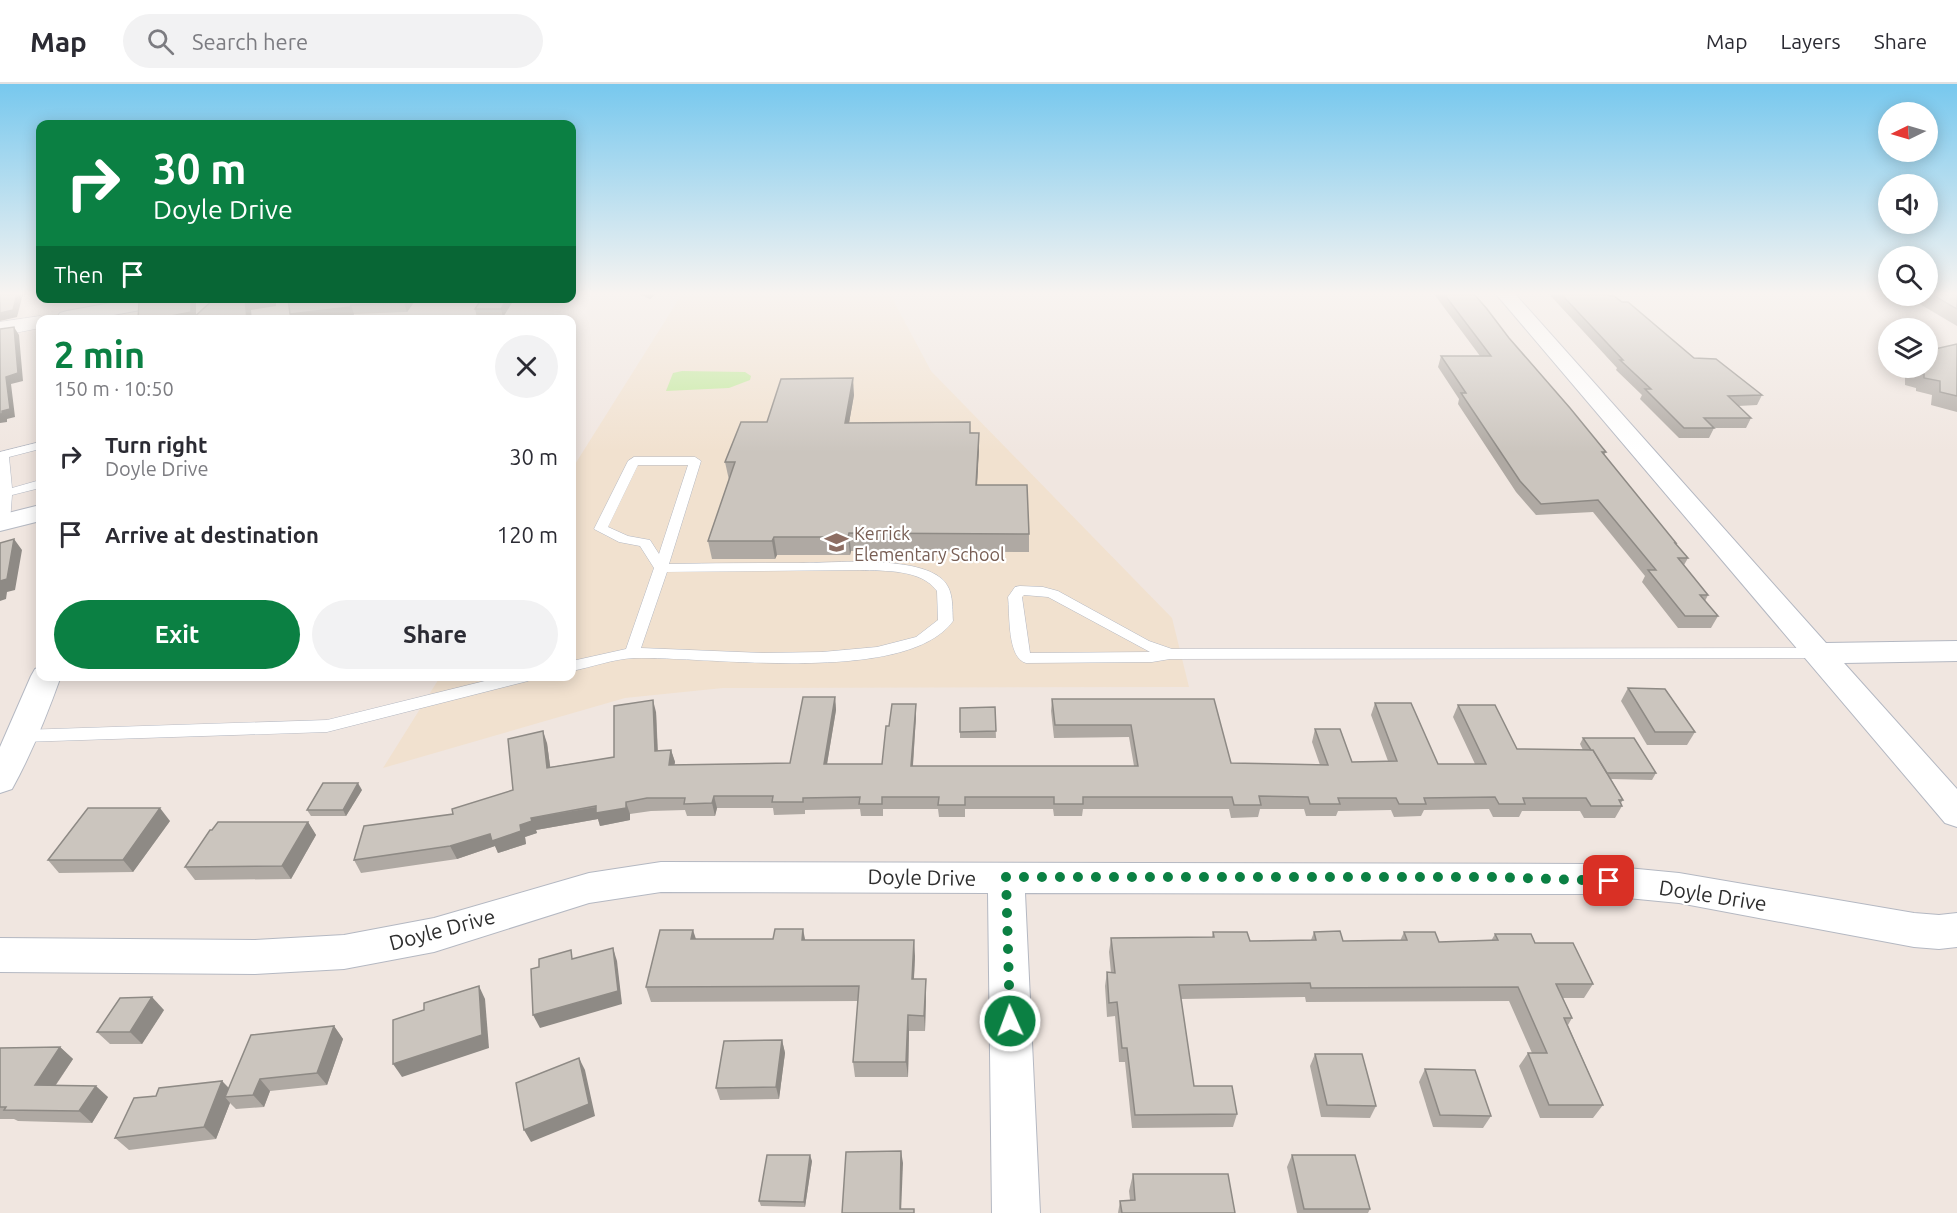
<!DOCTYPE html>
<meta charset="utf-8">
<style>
body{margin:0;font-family:Ubuntu,sans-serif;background:#f2f2f3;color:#2b2b33;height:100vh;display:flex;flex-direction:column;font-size:22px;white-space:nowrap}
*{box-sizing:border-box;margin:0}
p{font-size:20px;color:#7c7c81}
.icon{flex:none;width:33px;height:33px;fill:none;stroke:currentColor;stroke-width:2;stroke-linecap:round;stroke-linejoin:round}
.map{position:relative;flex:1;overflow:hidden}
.sheet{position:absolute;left:36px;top:231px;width:540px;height:366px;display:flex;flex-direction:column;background:#fff;border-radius:12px;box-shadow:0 3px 15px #0003}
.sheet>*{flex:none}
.banner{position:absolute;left:36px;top:36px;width:540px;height:183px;border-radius:12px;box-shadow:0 3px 15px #0003;background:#0b8043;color:#fff;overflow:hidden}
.needle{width:39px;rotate:265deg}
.fabs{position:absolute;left:1878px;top:18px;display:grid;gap:12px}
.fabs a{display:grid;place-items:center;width:60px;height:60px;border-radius:50%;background:#fff;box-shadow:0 3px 15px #0003;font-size:30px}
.pin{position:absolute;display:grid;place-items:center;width:51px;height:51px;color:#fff;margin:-26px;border-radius:12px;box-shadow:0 3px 9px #0006}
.me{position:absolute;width:66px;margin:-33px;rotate:358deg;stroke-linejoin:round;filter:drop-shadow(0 0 4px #0008)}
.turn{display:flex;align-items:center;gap:21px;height:126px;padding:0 18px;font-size:27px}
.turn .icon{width:78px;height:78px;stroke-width:2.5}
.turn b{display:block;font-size:42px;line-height:51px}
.then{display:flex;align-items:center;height:57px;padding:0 18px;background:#0003;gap:12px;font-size:22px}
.round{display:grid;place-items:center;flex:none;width:63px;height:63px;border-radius:32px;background:#f2f2f3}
.summary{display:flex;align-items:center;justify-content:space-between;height:102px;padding:0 18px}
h1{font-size:36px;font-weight:700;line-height:45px;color:#0b8043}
.button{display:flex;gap:12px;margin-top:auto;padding:12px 18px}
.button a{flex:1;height:69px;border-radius:36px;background:#0b8043;color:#fff;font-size:24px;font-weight:700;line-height:69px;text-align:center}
.button a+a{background:#f2f2f3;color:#2b2b33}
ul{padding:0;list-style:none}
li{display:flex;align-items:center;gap:18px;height:78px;padding:0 18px}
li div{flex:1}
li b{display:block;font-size:22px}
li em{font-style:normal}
header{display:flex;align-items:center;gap:36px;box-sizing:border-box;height:84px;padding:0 30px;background:#fff;border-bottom:2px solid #e1e1e2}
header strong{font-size:28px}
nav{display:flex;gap:33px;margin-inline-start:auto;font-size:21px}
.search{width:420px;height:54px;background:#f2f2f3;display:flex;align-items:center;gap:15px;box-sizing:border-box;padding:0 21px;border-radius:33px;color:#7c7c81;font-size:22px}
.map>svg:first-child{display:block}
</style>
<header>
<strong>Map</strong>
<div class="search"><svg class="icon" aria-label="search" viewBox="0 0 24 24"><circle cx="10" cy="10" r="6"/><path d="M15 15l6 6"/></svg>Search here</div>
<nav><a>Map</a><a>Layers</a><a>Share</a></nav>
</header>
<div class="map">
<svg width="1957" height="1129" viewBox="0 0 1957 1129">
<rect width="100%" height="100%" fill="#f0e6e0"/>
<polygon fill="#f1e1cf" points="682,210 890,210 931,287 1172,534 1189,603 723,604 625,614 383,684 440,593 572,592 572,385"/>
<polygon fill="#c1e99a" points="682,287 745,288 751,292 750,296 729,304 666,307 673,289"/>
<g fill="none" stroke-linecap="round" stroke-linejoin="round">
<defs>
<g id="lane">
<polygon points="40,358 40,365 9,373 12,404 40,396 40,404 12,411 10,438 8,441 0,441 0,368"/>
<path d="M634,373H695L701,377L669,480C712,479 755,479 798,479C833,479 915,471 942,495C954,506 952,522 953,537C906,602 707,572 634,574C613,575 592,583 572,587V577L626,565L654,484L640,462L619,458L594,445L628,377ZM638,381H688L659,470L650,456L628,452L608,443ZM860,486C885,487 921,485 937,507L938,536L916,553L877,563L822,568L763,569L641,564L667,488Z"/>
<path d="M1020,502L1043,503L1058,507L1149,557L1172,565L1819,564L1827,569L1819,574L1170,575L1152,578L1026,579C1007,574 1010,530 1008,513L1015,503ZM1024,511L1048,513L1150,568L1030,569L1022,513Z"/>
<polygon points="505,592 535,592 528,597 327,648 22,658 16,656 14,652 16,648 22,646 327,636"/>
</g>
<g id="street">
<polygon points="1496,210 1515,210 1826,559 1957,557 1957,577 1844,579 1957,705 1957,743 1945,739"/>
<polygon points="138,214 182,214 180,218 173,220 86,236 59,236 57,233 60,229 67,227"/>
<polygon points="40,421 40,437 0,447 0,431"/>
<path d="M40,583V592H61C47,631 32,669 12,705L0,709V663L31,592L35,585Z"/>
<polygon points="661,778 1586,780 1679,789 1914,829 1939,831 1957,829 1957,863 1939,865 1914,863 1679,819 1586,810 1025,809 1040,1129 992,1129 988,809 661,808 589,819 434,868 344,885 255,890 0,888 0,854 255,856 344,851 434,834 589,789"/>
</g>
<polygon id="secondary" points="40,232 49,236 40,236 40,244 0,252 0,238"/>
</defs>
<use href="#lane" stroke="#b4b8c2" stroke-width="1"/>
<use href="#street" stroke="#b4b8c2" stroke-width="2"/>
<use href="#secondary" stroke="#b4b8c2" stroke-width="1"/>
<use href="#lane" fill="#fff" fill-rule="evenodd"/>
<use href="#street" fill="#fff" fill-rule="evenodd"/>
<use href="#secondary" fill="#fff" fill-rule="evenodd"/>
</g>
<g fill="#afa9a3">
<polygon points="638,210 655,210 650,215"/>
<polygon points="1434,210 1474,210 1509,254 1606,368 1604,371 1676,459 1676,460 1688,474 1684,481 1708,511 1705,517 1718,532 1711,544 1678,544 1642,498 1645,492 1593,428 1536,431 1516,408 1458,320 1459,315 1438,283 1441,272 1480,272"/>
<polygon points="1549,210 1608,210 1694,274 1762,311 1757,321 1738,322 1751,334 1746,344 1714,344 1709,354 1679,354 1640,315 1642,311 1616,286 1617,284"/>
<polygon points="1928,210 1957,210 1957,242 1908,213 1909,212 1928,212"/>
<polygon points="288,214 417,214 407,228 354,230 353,232 322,236 292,236"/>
<polygon points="482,214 515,214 503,233 477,234 475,225"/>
<polygon points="1957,260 1957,328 1931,321 1932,311 1916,307 1916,304 1905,301 1905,284 1928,284 1935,265"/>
<polygon points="854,311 849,339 979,349 977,401 1029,450 1029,468 851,467 850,471 777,471 775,475 712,475 708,457 729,396 725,378 767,338"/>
<polygon points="1628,604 1695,648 1687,661 1647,661 1621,617"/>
<polygon points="835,613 836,626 827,680 882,680 889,642 916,620 916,632 913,682 1134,682 1129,653 1054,654 1051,627 1052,615 1168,615 1231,679 1320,681 1312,658 1315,645 1352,678 1388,677 1371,631 1375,619 1438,680 1475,680 1453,633 1458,621 1517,665 1583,666 1580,660 1583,654 1656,689 1652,696 1611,695 1623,716 1621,719 1622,722 1615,734 1584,734 1580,727 1522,727 1519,733 1493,733 1489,725 1424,726 1421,732 1394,733 1391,726 1338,727 1336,732 1306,732 1304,725 1260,725 1258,733 1231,734 1229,725 1083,725 1082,732 1054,732 1053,725 965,725 965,733 939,733 938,725 883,725 883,732 861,732 860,725 805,726 805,730 774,731 773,724 717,724 715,732 687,732 685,726 651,727 630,730 630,736 600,742 598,735 536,746 537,749 525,753 526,760 498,769 495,762 457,775 361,789 354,776 453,730 513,706 547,659 550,683 614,673 656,628 658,667 671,666 675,678 674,681 790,679"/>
<polygon points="995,623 996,654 960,654 960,624"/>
<polygon points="362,706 346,732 311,732 307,726"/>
<polygon points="170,737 133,788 59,789 48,776"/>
<polygon points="308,738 316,751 291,795 195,796 185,783"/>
<polygon points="1213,848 1250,857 1311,856 1314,848 1343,857 1400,857 1404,848 1439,858 1491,857 1495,850 1535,859 1593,900 1584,914 1563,914 1572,934 1568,941 1603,1021 1593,1034 1540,1034 1519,982 1528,969 1532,969 1509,917 1306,918 1305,913 1181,915 1194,1002 1237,1030 1233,1043 1132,1044 1125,978 1119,978 1115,932 1107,933 1105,902 1107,888 1111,889 1109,868 1111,854 1212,853"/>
<polygon points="696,855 805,856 915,872 914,895 926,895 926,911 925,947 909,947 908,993 855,993 853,978 858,917 651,918 646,903"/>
<polygon points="164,926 142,960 110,960 97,948"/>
<polygon points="334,942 343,955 327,1001 270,1007 264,1023 236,1025 230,1019 216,1055 129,1066 115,1054 156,1012 222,997 229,1004"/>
<polygon points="782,956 785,969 779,1015 720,1016 716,1004"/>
<polygon points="60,963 73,975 56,1001 108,1013 92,1039 18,1037 14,1035 0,1035 0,964"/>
<polygon points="1315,970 1376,1022 1370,1034 1321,1033 1310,982"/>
<polygon points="1425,985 1491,1032 1483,1044 1433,1043 1419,998"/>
<polygon points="1292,1071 1370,1125 1368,1129 1297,1129 1287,1083"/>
<polygon points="812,1077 805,1123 761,1122 759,1117"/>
<polygon points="1133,1090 1235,1129 1118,1129 1120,1117 1130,1116 1129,1107"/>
</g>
<g fill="#8e8a85">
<polygon points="17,210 23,210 17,233 0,237 0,229"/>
<polygon points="648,210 655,210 650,215"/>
<polygon points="191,214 196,214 196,236 151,236"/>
<polygon points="245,214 276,214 276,222 251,226 252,236 247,236"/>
<polygon points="407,214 417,214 407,228 404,219"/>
<polygon points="507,214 515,214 503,233 501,225"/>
<polygon points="351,221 354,230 353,232 322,236 292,236 290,230"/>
<polygon points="14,243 19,251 23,297 11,300 15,333 7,335 7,338 0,339 0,330"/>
<polygon points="853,294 854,311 846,356 845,339"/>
<polygon points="979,349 979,366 976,419 976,401"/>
<polygon points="849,449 851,467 850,471 848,453"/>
<polygon points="774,453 777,471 775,475 772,457"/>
<polygon points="14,455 22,466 15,506 7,508 6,515 0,517 0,497"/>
<polygon points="835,613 836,626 825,692 824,680"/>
<polygon points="653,616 656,628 658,679 655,667"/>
<polygon points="916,620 916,632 912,694 911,682"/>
<polygon points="543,647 547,659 552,696 547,684"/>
<polygon points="671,666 675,678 672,693 669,681"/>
<polygon points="358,699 362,706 346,732 343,726"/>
<polygon points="714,712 717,724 715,732 712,719"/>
<polygon points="626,718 630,730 630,736 600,742 598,735 536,746 537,749 525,753 526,760 498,769 495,762 457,775 450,762 520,741 531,734"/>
<polygon points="160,724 170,737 133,788 123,776"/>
<polygon points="308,738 316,751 291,795 282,782"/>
<polygon points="803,845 806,860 802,856"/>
<polygon points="693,846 698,861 691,855"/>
<polygon points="914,856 915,872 913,911 912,895"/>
<polygon points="613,864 617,877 622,920 540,944 533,931"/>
<polygon points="926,895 926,911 925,947 924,932"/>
<polygon points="479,902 485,915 489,964 402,993 393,980"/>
<polygon points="152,913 164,926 142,960 130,948"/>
<polygon points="908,931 909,947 908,993 906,978"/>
<polygon points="334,942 343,955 327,1001 317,989"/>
<polygon points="782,956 785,969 779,1015 776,1003"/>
<polygon points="60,963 73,975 48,1012 35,1001"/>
<polygon points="579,974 585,986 595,1032 531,1058 524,1046"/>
<polygon points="260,995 270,1007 264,1023 253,1011"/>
<polygon points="222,997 234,1010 225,1013 230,1019 216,1055 204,1043"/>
<polygon points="96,1002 108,1013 92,1039 79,1027"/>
<polygon points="901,1067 903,1079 901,1129 900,1125"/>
<polygon points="810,1071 812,1077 805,1123 804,1118"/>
</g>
<g fill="#cbc5be" stroke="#8e8a85" stroke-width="1.5">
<polygon points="0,210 17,210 13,226 0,229"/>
<polygon points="1444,210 1474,210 1487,225 1509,254 1570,324 1606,368 1602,368 1676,459 1675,459 1688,474 1678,474 1708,511 1700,511 1718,532 1685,532 1648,486 1656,486 1598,416 1541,420 1520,397 1461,309 1466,309 1441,272 1491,272"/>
<polygon points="1561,210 1608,210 1610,212 1614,212 1622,218 1628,218 1694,274 1716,275 1762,311 1728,312 1751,334 1704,334 1714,344 1684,344 1645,305 1651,305 1620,276 1623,276"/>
<polygon points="1931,210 1957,210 1957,225"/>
<polygon points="158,214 191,214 191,228 151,236 138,236 139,218"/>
<polygon points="215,214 245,214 247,236 191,236"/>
<polygon points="288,214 407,214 404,219 351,221 350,223 290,230"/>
<polygon points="482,214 507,214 501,225 475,225"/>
<polygon points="14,243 18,289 6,293 10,325 2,327 2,330 0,330 0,245"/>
<polygon points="1957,260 1957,312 1940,308 1940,297 1924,294 1924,290 1913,288 1913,284 1928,284 1928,263 1935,265"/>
<polygon points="853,294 845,339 970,338 970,349 979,349 976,401 1027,401 1029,450 849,449 848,453 774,453 772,457 708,457 735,378 725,378 741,338 767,338 781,295"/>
<polygon points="14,455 7,495 0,497 0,459"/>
<polygon points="1628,604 1665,605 1695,648 1655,648"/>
<polygon points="803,613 835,613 824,680 882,680 886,642 889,642 892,620 916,620 911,682 1138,682 1131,641 1055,641 1052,615 1214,615 1231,679 1328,681 1315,645 1340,645 1352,678 1397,677 1375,619 1411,619 1438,680 1486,680 1458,621 1495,621 1517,665 1593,666 1623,716 1619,716 1622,722 1591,722 1586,714 1523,714 1525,720 1499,720 1495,713 1424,714 1426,720 1399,720 1396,714 1338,714 1340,720 1310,720 1308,713 1259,712 1261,721 1234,721 1232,713 1083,713 1083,720 1054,720 1054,713 965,713 965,721 938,721 939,713 882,713 882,720 859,720 860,713 803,714 803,718 772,718 773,712 714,712 712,719 684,720 685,714 647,714 626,718 626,724 596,729 596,722 531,734 532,737 520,741 521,747 492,757 490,750 450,762 354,776 364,742 453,730 452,725 513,706 508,655 543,647 547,684 614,673 614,622 653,616 655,667 671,666 669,681 790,679"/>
<polygon points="995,623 996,647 960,648 960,624"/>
<polygon points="1583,654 1634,654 1656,689 1607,689 1593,666 1591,666"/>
<polygon points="323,699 358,699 343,726 307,726"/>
<polygon points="88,724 160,724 123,776 48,776"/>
<polygon points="218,738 308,738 282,782 185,783 210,746 212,746"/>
<polygon points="775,845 803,845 802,856 914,856 912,895 926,895 924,932 908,931 906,978 853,978 859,902 646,903 660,846 693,846 691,855 773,855"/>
<polygon points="1340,847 1343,857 1407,856 1404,848 1435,848 1439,858 1498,856 1495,850 1531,850 1535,859 1573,859 1593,900 1556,900 1572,934 1564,934 1603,1021 1549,1021 1528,969 1547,969 1518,903 1311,904 1310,899 1179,901 1194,1002 1232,1002 1237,1030 1135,1031 1127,964 1122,964 1117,918 1109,919 1107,888 1115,889 1111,854 1214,853 1213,848 1247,848 1250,857 1316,856 1314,848"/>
<polygon points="613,864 618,907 533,931 531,885 539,883 539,875 571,866 572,875"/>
<polygon points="479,902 482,951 393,980 393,936 424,926 424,919"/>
<polygon points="152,913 130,948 97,948 120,914"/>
<polygon points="334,942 317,989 260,995 253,1011 225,1013 251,951"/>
<polygon points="782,956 776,1003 716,1004 724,957"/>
<polygon points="60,963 35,1001 96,1002 79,1027 4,1026 6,1023 0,1023 0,964"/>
<polygon points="1315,970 1362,970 1376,1022 1327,1021"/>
<polygon points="579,974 589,1020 524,1046 516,999"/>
<polygon points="1425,985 1475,986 1491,1032 1440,1031"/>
<polygon points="222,997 204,1043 115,1054 134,1014 156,1012 159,1004"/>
<polygon points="901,1067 900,1125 914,1125 914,1129 842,1129 846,1068"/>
<polygon points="767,1071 810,1071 804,1118 759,1117"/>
<polygon points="1292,1071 1355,1071 1370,1125 1304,1125"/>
<polygon points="1133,1090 1228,1090 1235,1129 1122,1129 1120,1117 1135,1116"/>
</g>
<linearGradient id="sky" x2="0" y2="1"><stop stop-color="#77c8ee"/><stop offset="0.57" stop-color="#f8f4f1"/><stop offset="1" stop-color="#f8f4f1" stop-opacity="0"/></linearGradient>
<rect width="1957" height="368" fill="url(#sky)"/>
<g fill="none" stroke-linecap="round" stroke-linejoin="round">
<polyline stroke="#0b8043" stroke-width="10" stroke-dasharray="0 18" points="1010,937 1006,793 1492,793 1609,797"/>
</g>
<defs>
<symbol id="school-bare" viewBox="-9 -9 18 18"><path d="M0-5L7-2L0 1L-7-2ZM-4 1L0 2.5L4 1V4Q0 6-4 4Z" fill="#8d6e63" stroke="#fff" stroke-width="2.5" paint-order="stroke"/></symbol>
</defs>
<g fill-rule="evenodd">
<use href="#school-bare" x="820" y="442" width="33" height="33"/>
</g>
<g text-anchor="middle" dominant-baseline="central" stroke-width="4.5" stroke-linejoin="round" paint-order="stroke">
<g font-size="18" fill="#785e54" stroke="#fff" text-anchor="start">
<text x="854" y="449">Kerrick<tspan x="854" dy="21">Elementary School</tspan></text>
</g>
<g font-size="21" fill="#2e2e2e" stroke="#fff">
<text transform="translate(922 793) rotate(1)">Doyle Drive</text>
<text transform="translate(1713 811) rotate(9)">Doyle Drive</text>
<text transform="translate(442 845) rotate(-15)">Doyle Drive</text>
</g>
</g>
</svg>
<div class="fabs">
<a><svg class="needle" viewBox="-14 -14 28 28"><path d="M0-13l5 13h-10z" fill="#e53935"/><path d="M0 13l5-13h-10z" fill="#7c7c81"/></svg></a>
<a><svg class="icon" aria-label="sound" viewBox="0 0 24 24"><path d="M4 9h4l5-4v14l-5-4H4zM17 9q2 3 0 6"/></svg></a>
<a><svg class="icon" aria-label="search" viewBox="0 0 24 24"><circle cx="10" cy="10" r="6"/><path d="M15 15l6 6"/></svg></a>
<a><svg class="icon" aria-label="layers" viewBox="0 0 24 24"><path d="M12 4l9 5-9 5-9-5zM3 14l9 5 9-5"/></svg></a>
</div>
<div class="pin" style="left:1609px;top:797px;background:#d93025"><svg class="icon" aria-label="arrive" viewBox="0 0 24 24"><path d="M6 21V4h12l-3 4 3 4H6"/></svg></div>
<svg class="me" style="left:1010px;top:937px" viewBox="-20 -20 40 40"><circle r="17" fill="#0b8043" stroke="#fff" stroke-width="3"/><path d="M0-11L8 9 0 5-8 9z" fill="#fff"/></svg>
<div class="banner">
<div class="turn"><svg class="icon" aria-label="right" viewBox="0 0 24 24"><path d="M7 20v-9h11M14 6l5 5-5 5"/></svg><div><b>30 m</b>Doyle Drive</div></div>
<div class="then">Then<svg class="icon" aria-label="arrive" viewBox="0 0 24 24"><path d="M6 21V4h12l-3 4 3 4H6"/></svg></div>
</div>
<section class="sheet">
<div class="summary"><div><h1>2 min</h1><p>150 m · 10:50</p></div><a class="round"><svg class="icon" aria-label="close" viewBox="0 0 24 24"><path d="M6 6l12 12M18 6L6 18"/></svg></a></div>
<ul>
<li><svg class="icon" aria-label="right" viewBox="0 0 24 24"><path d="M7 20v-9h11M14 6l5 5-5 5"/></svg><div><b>Turn right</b><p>Doyle Drive</p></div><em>30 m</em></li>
<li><svg class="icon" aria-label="arrive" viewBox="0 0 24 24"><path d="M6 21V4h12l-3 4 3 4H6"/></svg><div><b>Arrive at destination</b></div><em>120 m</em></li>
</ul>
<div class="button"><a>Exit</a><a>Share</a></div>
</section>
</div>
